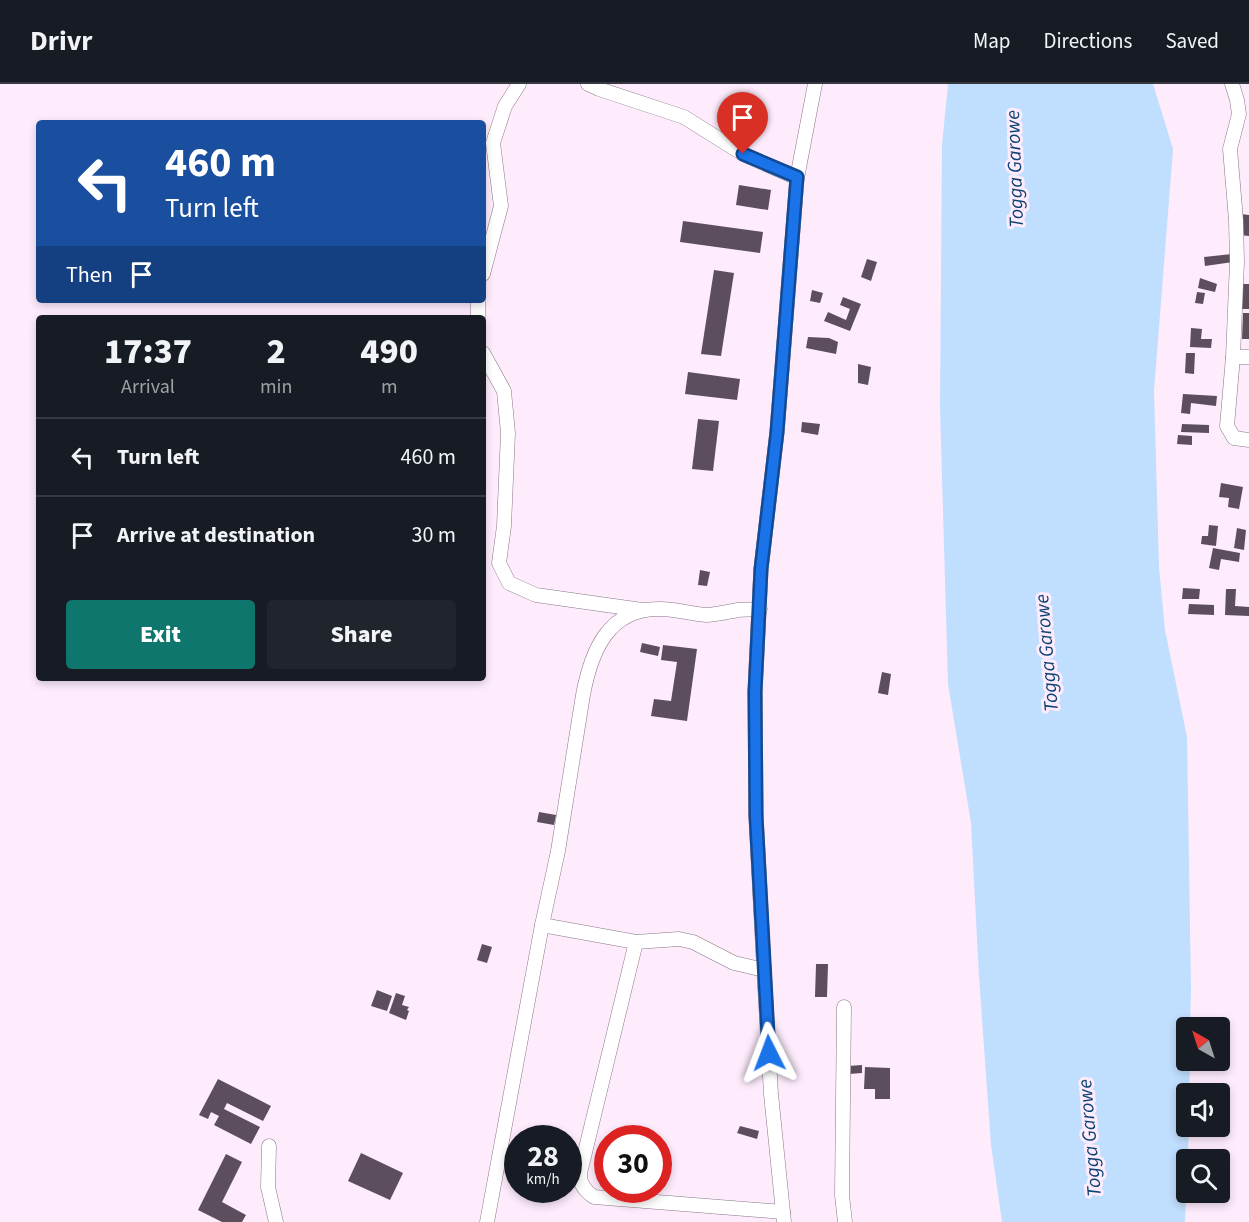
<!DOCTYPE html>
<style>
body{margin:0;font-family:"Source Sans 3",sans-serif;background:#20242c;color:#f1f3f6;height:100vh;display:flex;flex-direction:column;font-size:22px;white-space:nowrap}
*{box-sizing:border-box;margin:0}
p{font-size:20px;color:#9ea1a6}
.icon{flex:none;width:33px;height:33px;fill:none;stroke:currentColor;stroke-width:2;stroke-linecap:round;stroke-linejoin:round}
.map{position:relative;flex:1;overflow:hidden}
.side{position:absolute;left:36px;top:231px;width:450px;height:366px;display:flex;flex-direction:column;background:#171b24;border-radius:6px;box-shadow:0 3px 9px #0003}
.side>*{flex:none}
.banner{position:absolute;left:36px;top:36px;width:450px;height:183px;border-radius:6px;box-shadow:0 3px 9px #0003;background:#1a4fa0;color:#fff;overflow:hidden}
.needle{width:39px;rotate:321deg}
.controls{position:absolute;left:1176px;top:933px;display:grid;gap:12px}
.controls a{display:grid;place-items:center;width:54px;height:54px;border-radius:6px;background:#171b24;box-shadow:0 3px 9px #0003;font-size:30px}
.speed{position:absolute;left:504px;top:1041px;display:flex;gap:12px;font-size:30px;font-weight:700;text-align:center}
.speed>*{display:grid;place-content:center;width:78px;height:78px;border-radius:50%;background:#171b24;box-shadow:0 3px 9px #0003;line-height:1}
.speed small{font-size:15px;font-weight:400}
.speed .limit{border:9px solid #d22;background:#fff;color:#111}
.pin{position:absolute;display:grid;place-items:center;width:51px;height:51px;color:#fff;margin:-62px -26px;border-radius:50% 50% 50% 0;rotate:-45deg;box-shadow:0 0 6px #0007}
.pin .icon{rotate:45deg}
.me{position:absolute;width:66px;margin:-33px;rotate:357deg;stroke-linejoin:round;filter:drop-shadow(0 0 4px #0008)}
.turn{display:flex;align-items:center;gap:21px;height:126px;padding:0 30px;font-size:27px}
.turn .icon{width:78px;height:78px;stroke-width:2.5}
.turn b{display:block;font-size:42px;line-height:51px}
.then{display:flex;align-items:center;height:57px;padding:0 30px;background:#0003;gap:12px;font-size:22px}
.eta{display:flex;justify-content:space-evenly;align-items:center;height:102px;text-align:center}
.eta b{font-size:36px;font-weight:800;line-height:42px}
.button{display:flex;gap:12px;margin-top:auto;padding:12px 30px}
.button a{flex:1;height:69px;border-radius:6px;background:#0f766e;color:#fff;font-size:24px;font-weight:800;line-height:69px;text-align:center}
.button a+a{background:#20242c;color:#f1f3f6}
ul{padding:0;list-style:none}
li{display:flex;align-items:center;gap:18px;height:78px;padding:0 30px;border-top:2px solid #363941}
li div{flex:1}
li b{display:block;font-size:22px}
li em{font-style:normal}
header{display:flex;align-items:center;gap:36px;box-sizing:border-box;height:84px;padding:0 30px;background:#171b24;border-bottom:2px solid #363941}
header strong{font-size:28px}
nav{display:flex;gap:33px;margin-inline-start:auto;font-size:21px}
.map>svg:first-child{display:block}
</style>
<header>
<strong>Drivr</strong>
<nav><a>Map</a><a>Directions</a><a>Saved</a></nav>
</header>
<div class="map">
<svg width="1249" height="1138" viewBox="0 0 1249 1138">
<rect width="100%" height="100%" fill="#feecfd"/>
<polygon fill="#c0defe" points="948,0 1153,0 1173,65 1154,307 1159,483 1165,546 1187,653 1191,905 1190,943 1186,944 1186,976 1190,977 1189,1009 1186,1010 1186,1042 1189,1043 1185,1138 1002,1138 991,1061 979,893 971,739 948,600 940,323 942,61"/>
<g fill="#5d4e5d">
<polygon points="739,101 771,106 768,126 736,121"/>
<polygon points="1241,130 1249,131 1249,152 1240,151"/>
<polygon points="683,137 763,148 760,169 680,158"/>
<polygon points="1232,170 1233,178 1205,182 1204,173"/>
<polygon points="867,175 877,178 871,197 861,193"/>
<polygon points="714,186 734,189 721,272 701,270"/>
<polygon points="1200,194 1217,200 1215,208 1198,204"/>
<polygon points="1241,200 1249,200 1249,225 1239,225"/>
<polygon points="812,206 823,209 820,219 810,217"/>
<polygon points="1197,208 1205,209 1203,220 1195,219"/>
<polygon points="843,213 861,220 850,247 824,237 828,228 846,236 850,225 840,221"/>
<polygon points="1243,229 1249,229 1249,255 1242,255"/>
<polygon points="1191,244 1202,245 1201,255 1212,255 1211,264 1190,263"/>
<polygon points="808,253 829,254 838,258 836,270 806,264"/>
<polygon points="1186,269 1195,269 1194,290 1185,289"/>
<polygon points="858,280 871,283 868,301 858,299"/>
<polygon points="688,288 740,295 737,316 685,310"/>
<polygon points="1183,310 1217,312 1216,322 1191,319 1190,330 1181,329"/>
<polygon points="698,335 719,337 713,387 692,385"/>
<polygon points="802,338 820,340 818,351 801,348"/>
<polygon points="1182,340 1209,341 1209,349 1181,348"/>
<polygon points="1178,351 1192,352 1192,361 1177,360"/>
<polygon points="1221,399 1243,403 1239,425 1228,423 1229,414 1219,413"/>
<polygon points="1209,441 1218,442 1216,462 1201,460 1202,452 1208,452"/>
<polygon points="1237,444 1246,446 1244,466 1234,464"/>
<polygon points="1213,464 1240,469 1239,478 1221,475 1219,486 1209,484"/>
<polygon points="700,486 710,488 707,502 698,501"/>
<polygon points="1183,504 1200,505 1199,515 1182,515"/>
<polygon points="1226,505 1236,505 1235,522 1249,523 1249,532 1225,531"/>
<polygon points="1189,520 1214,521 1214,531 1188,530"/>
<polygon points="642,559 660,563 658,572 640,568"/>
<polygon points="663,561 697,565 687,637 651,632 654,615 671,617 677,578 661,576"/>
<polygon points="882,588 891,590 888,611 878,609"/>
<polygon points="539,728 556,731 554,741 537,738"/>
<polygon points="482,860 492,863 487,879 477,876"/>
<polygon points="816,880 828,880 827,913 815,913"/>
<polygon points="377,906 392,912 387,927 371,922"/>
<polygon points="396,909 405,912 402,921 409,923 407,926 409,927 406,936 389,929"/>
<polygon points="862,981 862,989 849,990 848,982"/>
<polygon points="865,983 890,984 890,1015 875,1015 875,1005 864,1005"/>
<polygon points="218,995 271,1022 263,1037 227,1019 224,1025 260,1043 251,1060 214,1041 219,1032 211,1028 208,1035 199,1031"/>
<polygon points="740,1042 759,1047 757,1055 737,1049"/>
<polygon points="361,1069 403,1089 390,1116 348,1097"/>
<polygon points="226,1070 242,1078 222,1118 246,1131 242,1138 222,1138 198,1126"/>
</g>
<g fill="none" stroke-linecap="round" stroke-linejoin="round">
<defs>
<g id="minor">
<polyline points="588,0 599,5 684,33 743,70 797,94"/>
<polyline points="1232,0 1237,16 1239,30 1230,65 1236,136 1237,178 1233,273 1227,342 1234,354 1249,356"/>
<polyline points="483,190 501,122 493,59 505,22 519,0"/>
<polyline points="478,216 478,234"/>
<polyline points="483,269 504,307 508,349 504,442 499,479 509,499 536,511 642,526"/>
<polyline points="1233,273 1249,273"/>
<polyline points="542,841 636,858 679,855 693,858 734,879 764,886"/>
<path d="M636,858L580,1089C579,1100 585,1107 594,1113L783,1128"/>
<polyline points="844,923 842,1111 845,1138"/>
<polyline points="269,1062 268,1103 276,1138"/>
<path d="M487,1138L542,841L558,767L583,611C591,568 608,524 660,525C676,525 691,530 706,531C716,531 727,528 738,526C745,525 753,526 760,525"/>
<polyline points="784,1138 771,1010 764,886 756,732 755,607 761,485 777,348 797,94 815,0"/>
</g>
</defs>
<use href="#minor" stroke="#877787" stroke-width="15"/>
<use href="#minor" stroke="#fff" stroke-width="14"/>
</g>
<g fill="none" stroke-linecap="round" stroke-linejoin="round">
<defs>
<polyline id="route" points="743,70 797,93 777,348 761,485 755,608 756,732 769,969"/>
</defs>
<use href="#route" stroke="#114b97" stroke-width="15"/>
<use href="#route" stroke="#1a73e8" stroke-width="10"/>
</g>
<g text-anchor="middle" dominant-baseline="central" stroke-width="6" stroke-linejoin="round" paint-order="stroke">
<g font-size="20" font-style="italic" fill="#0b4272" stroke="#feecfd">
<text transform="translate(1015 85) rotate(-92)">Togga Garowe</text>
<text transform="translate(1047 569) rotate(-95)">Togga Garowe</text>
<text transform="translate(1090 1054) rotate(-95)">Togga Garowe</text>
</g>
</g>
</svg>
<div class="controls">
<a><svg class="needle" viewBox="-14 -14 28 28"><path d="M0-13l5 13h-10z" fill="#e53935"/><path d="M0 13l5-13h-10z" fill="#9ea1a6"/></svg></a>
<a><svg class="icon" aria-label="sound" viewBox="0 0 24 24"><path d="M4 9h4l5-4v14l-5-4H4zM17 9q2 3 0 6"/></svg></a>
<a><svg class="icon" aria-label="search" viewBox="0 0 24 24"><circle cx="10" cy="10" r="6"/><path d="M15 15l6 6"/></svg></a>
</div>
<div class="speed"><div>28<small>km/h</small></div><div class="limit">30</div></div>
<div class="pin" style="left:743px;top:70px;background:#d93025"><svg class="icon" aria-label="arrive" viewBox="0 0 24 24"><path d="M6 21V4h12l-3 4 3 4H6"/></svg></div>
<svg class="me" style="left:769px;top:969px" viewBox="-20 -20 40 40"><path d="M0-17L14 15 0 8-14 15z" fill="#1a73e8" stroke="#fff" stroke-width="4"/></svg>
<div class="banner">
<div class="turn"><svg class="icon" aria-label="left" viewBox="0 0 24 24"><path d="M17 20v-9H6M10 6l-5 5 5 5"/></svg><div><b>460 m</b>Turn left</div></div>
<div class="then">Then<svg class="icon" aria-label="arrive" viewBox="0 0 24 24"><path d="M6 21V4h12l-3 4 3 4H6"/></svg></div>
</div>
<section class="side">
<div class="eta">
<div><b>17:37</b><p>Arrival</p></div>
<div><b>2</b><p>min</p></div>
<div><b>490</b><p>m</p></div>
</div>
<ul>
<li><svg class="icon" aria-label="left" viewBox="0 0 24 24"><path d="M17 20v-9H6M10 6l-5 5 5 5"/></svg><div><b>Turn left</b></div><em>460 m</em></li>
<li><svg class="icon" aria-label="arrive" viewBox="0 0 24 24"><path d="M6 21V4h12l-3 4 3 4H6"/></svg><div><b>Arrive at destination</b></div><em>30 m</em></li>
</ul>
<div class="button"><a>Exit</a><a>Share</a></div>
</section>
</div>
